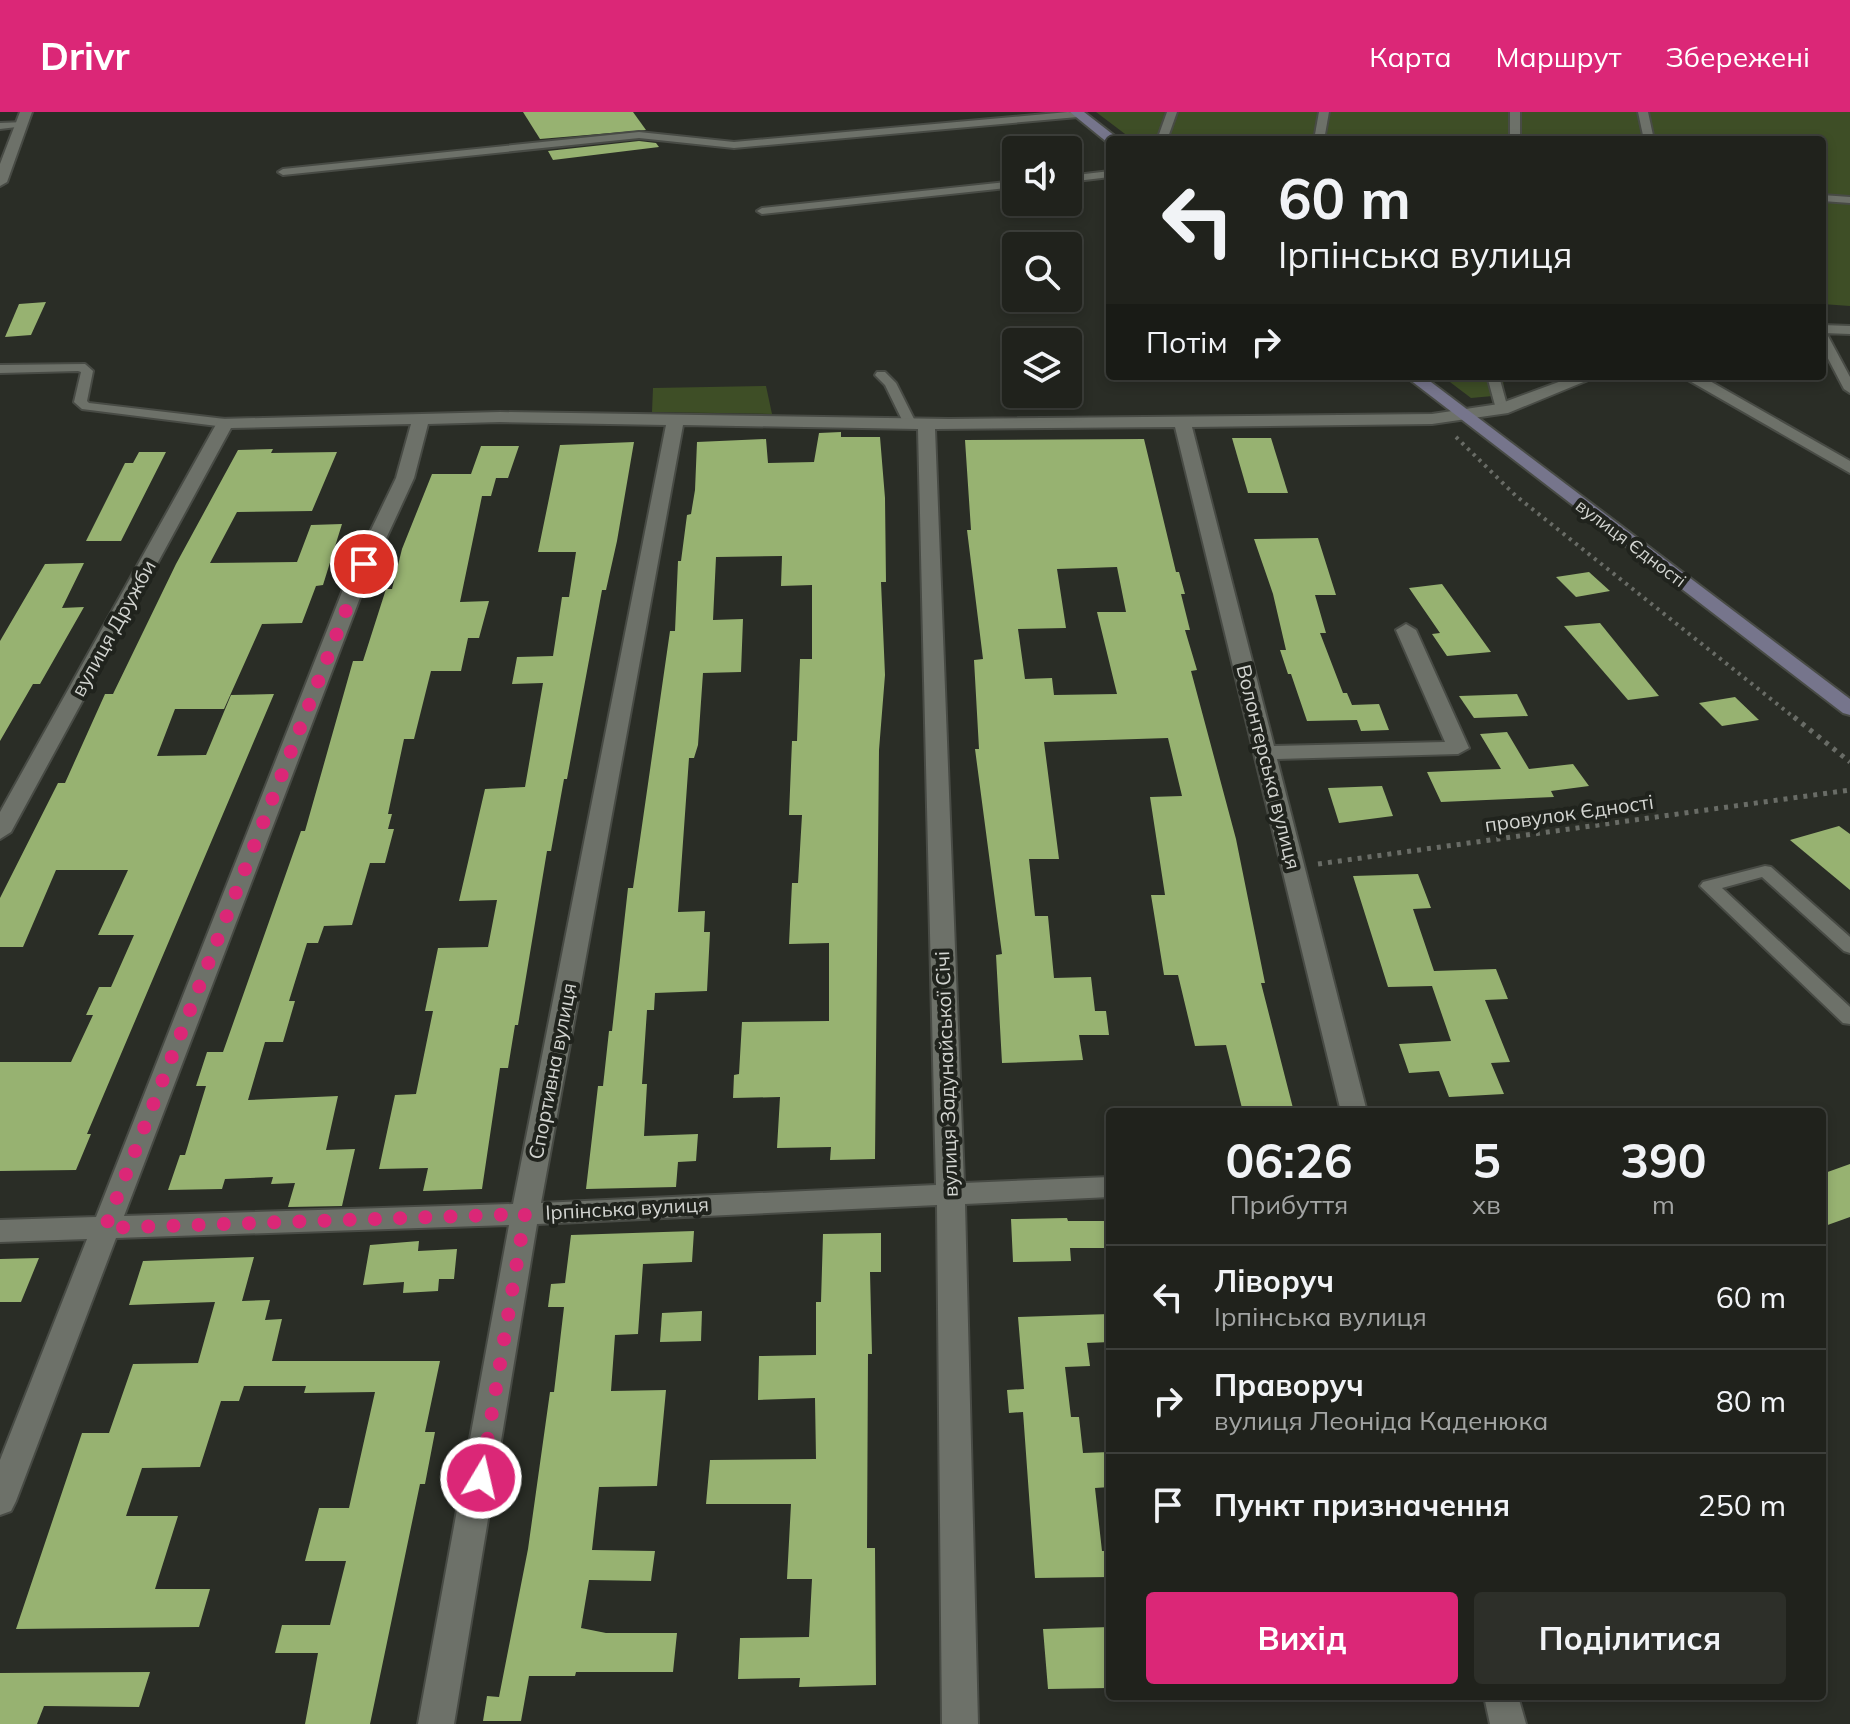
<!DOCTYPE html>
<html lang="uk">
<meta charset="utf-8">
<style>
body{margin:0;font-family:Mulish,sans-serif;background:#2d2f29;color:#f1f3f6;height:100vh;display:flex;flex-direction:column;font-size:30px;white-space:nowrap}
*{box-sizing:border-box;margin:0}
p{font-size:26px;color:#a2a4a3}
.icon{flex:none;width:44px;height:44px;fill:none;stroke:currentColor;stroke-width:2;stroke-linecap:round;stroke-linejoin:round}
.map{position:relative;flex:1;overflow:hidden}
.side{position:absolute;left:1106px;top:996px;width:720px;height:592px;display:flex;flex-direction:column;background:#20221c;border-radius:8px;box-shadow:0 4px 12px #0003,0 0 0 2px #3d3f3b}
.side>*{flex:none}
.guide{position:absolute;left:1106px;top:24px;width:720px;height:244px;border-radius:8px;box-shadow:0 4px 12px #0003,0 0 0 2px #3d3f3b;background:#20221c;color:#f1f3f6;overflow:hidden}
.tools{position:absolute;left:1002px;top:24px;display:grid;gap:16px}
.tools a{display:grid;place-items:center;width:80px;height:80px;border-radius:8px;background:#20221c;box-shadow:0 4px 12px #0003,0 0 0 2px #3d3f3b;font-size:40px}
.pin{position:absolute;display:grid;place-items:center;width:68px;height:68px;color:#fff;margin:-34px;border:4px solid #fff;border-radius:50%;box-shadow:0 2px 8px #0007}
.me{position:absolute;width:88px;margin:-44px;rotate:9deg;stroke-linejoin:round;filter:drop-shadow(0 0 6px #0008)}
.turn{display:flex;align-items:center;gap:28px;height:168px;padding:0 40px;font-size:36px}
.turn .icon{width:104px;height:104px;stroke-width:2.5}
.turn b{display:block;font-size:56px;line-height:68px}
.then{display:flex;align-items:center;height:76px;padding:0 40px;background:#0003;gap:16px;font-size:30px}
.eta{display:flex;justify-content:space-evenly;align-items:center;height:136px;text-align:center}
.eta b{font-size:48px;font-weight:700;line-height:56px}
.cta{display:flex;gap:16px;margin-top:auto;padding:16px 40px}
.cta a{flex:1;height:92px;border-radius:8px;background:#db2777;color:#fff;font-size:32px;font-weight:700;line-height:92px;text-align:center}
.cta a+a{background:#2d2f29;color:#f1f3f6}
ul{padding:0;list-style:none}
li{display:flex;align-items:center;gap:24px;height:104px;padding:0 40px;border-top:2px solid #3d3f3b}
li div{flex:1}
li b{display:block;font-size:30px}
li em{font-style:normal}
header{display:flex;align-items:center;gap:48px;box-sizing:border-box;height:112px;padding:0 40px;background:#db2777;color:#fff}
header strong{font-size:38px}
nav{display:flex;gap:44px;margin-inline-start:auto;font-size:28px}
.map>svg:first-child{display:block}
</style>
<header>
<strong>Drivr</strong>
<nav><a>Карта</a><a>Маршрут</a><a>Збережені</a></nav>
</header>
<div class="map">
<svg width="1850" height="1612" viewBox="0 0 1850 1612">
<rect width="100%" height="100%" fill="#2a2d26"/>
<g fill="#3e4e26">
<polygon points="1096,0 1850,0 1850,194 1822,192 1822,28 1133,28"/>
<polygon points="1442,264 1503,264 1504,283 1471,286"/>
<polygon points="766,274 772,302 652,300 653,276"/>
</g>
<g fill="#97b271" fill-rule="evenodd">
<polygon points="523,0 633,0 646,18 540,27"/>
<polygon points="639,29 656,31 659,35 553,48 548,39"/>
<polygon points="46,190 31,223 5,225 19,192"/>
<polygon points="841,320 841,325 880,325 885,386 886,470 881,470 885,563 879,638 875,1047 830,1048 831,1035 777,1036 780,985 733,986 734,963 739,962 742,910 829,909 829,831 789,832 792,771 798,771 802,703 789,703 792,629 797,629 800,547 812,547 812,473 781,474 782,444 716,445 713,508 743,507 741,560 703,561 698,633 694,646 689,646 678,800 705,799 704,820 710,820 707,879 655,881 654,898 647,898 642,972 647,972 644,1024 698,1022 696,1049 678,1050 676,1075 586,1077 598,974 603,974 609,919 612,919 628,776 633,776 670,519 675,519 678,449 681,449 687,403 691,402 695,378 697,330 766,327 768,351 814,350 819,321"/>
<polygon points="1232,326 1271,326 1288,381 1248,381"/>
<path d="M1144,327L1176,460H1179L1185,482H1181L1190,518H1185L1197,558L1191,559L1236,727L1265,871H1261L1294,1000H1243L1226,933L1195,934L1178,863H1164L1151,783H1165L1150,685L1182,684L1168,626L1044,630L1059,747H1029L1035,804H1048L1054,866L1091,865L1095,899H1106L1109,923H1079L1083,948L1002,951L996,843L1002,842L975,637H979L974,548L983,547L967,418H971L965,328ZM1117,455L1126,500H1097L1117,582L1054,583L1052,566L1025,567L1018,517L1066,516L1057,457Z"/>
<polygon points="634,330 617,429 606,478 602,478 567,667 564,667 551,739 547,739 518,913 515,913 508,956 500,956 482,1077 423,1079 428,1056 379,1057 395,983 416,982 433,899 425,899 438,836 488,835 497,788 459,789 485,677 525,675 543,571 512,572 517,545 553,544 562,485 569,485 576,440 538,440 560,333"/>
<polygon points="481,334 519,334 508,366 496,366 491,384 482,384 460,490 489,489 479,526 468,526 461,559 431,559 414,627 404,627 388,702 392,702 388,717 394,717 385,751 370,751 352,813 324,814 318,831 307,831 289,889 295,889 283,930 265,930 248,988 338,984 326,1038 355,1037 342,1094 288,1095 295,1071 271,1072 273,1065 225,1067 222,1077 168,1078 180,1043 185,1043 206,974 196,974 207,940 223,940 301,719 305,719 353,549 363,549 386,477 392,477 402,437 432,362 471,362"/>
<polygon points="273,337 271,341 337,340 312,399 237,400 210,451 297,450 311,413 342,412 323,473 316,474 302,511 262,512 224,597 175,597 157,644 206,643 231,583 274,582 87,1022 91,1022 76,1058 0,1059 0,950 71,950 93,903 86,903 99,875 111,875 134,823 98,823 128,758 56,758 23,835 0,835 0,786 58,671 65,671 105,582 113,582 176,452 238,338"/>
<polygon points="139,340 166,340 121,429 86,429 125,351 133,351"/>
<polygon points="1318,426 1336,483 1315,483 1326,521 1320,521 1343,581 1347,581 1352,593 1379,592 1389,618 1361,619 1357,608 1307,609 1291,562 1288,562 1280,538 1286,538 1273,482 1254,427"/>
<polygon points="84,451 62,496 84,495 40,572 33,572 0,629 0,529 45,452"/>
<polygon points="1589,460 1610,479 1576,485 1556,465"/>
<polygon points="1442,472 1491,540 1447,544 1432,522 1440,521 1409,476"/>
<polygon points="1600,511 1659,584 1628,588 1564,514"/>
<polygon points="1517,582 1528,604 1474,606 1459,584"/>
<polygon points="1735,585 1759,608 1722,614 1699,591"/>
<polygon points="1507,620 1529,657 1573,652 1589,674 1551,679 1554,685 1441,690 1427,660 1501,657 1480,622"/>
<polygon points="1382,674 1393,704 1339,711 1328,676"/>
<polygon points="1839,714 1850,722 1850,778 1790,728"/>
<polygon points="1418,762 1431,796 1413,797 1434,859 1496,857 1508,887 1485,888 1510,950 1491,951 1504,982 1449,985 1439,959 1409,961 1399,932 1451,929 1432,874 1388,875 1353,764"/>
<polygon points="1850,1052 1850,1105 1822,1115 1822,1062"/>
<polygon points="1067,1106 1068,1109 1110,1109 1110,1136 1070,1136 1071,1149 1013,1150 1011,1107"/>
<polygon points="694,1119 692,1150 643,1152 638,1222 615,1223 611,1279 666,1278 657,1374 599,1375 592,1438 655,1439 651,1469 589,1468 581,1516 606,1521 677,1521 673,1560 576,1560 575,1564 529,1564 521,1609 483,1609 487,1584 499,1585 528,1437 550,1280 554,1280 564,1195 548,1195 551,1172 565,1171 571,1123"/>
<polygon points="881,1121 881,1160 870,1160 872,1242 868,1242 867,1436 875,1436 876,1573 799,1575 800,1566 738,1567 740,1526 809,1525 812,1467 787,1467 791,1392 706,1392 710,1348 816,1347 815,1286 758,1288 759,1244 816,1243 816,1190 821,1190 823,1122"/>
<polygon points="419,1129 418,1139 457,1137 454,1167 439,1167 438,1179 403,1181 404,1170 363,1173 370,1133"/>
<polygon points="254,1145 242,1189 270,1188 265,1208 282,1207 272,1249 440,1249 425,1320 435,1320 425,1372 420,1372 370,1612 305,1612 318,1541 275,1541 282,1513 330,1513 346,1449 305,1449 319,1396 349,1396 375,1280 304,1281 306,1274 244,1274 239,1289 221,1289 200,1355 142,1356 126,1404 178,1404 155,1477 210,1477 199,1515 16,1517 82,1321 109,1321 133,1252 198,1251 215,1190 129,1193 143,1149"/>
<polygon points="39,1146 21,1190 0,1190 0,1147"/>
<polygon points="702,1199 701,1229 660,1230 662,1201"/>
<polygon points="1110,1202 1110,1230 1087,1231 1090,1254 1065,1255 1071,1305 1079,1305 1083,1341 1110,1340 1110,1375 1095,1376 1102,1439 1110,1439 1110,1465 1035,1466 1023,1300 1009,1301 1007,1278 1024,1277 1018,1205"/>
<polygon points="1110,1515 1110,1576 1048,1577 1043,1517"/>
<polygon points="150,1560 139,1595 44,1594 37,1612 0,1612 0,1561"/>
</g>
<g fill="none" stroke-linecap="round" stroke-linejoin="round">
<defs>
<g id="lane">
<polygon points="1068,0 1083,2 1078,5 734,36 639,26 283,63 278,60 283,57 639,20 734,30"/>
<polygon points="1167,0 1177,0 1167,28 1157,28"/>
<polygon points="1319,0 1329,0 1324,28 1314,28"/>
<rect x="1510" y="0" width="10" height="28"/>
<polygon points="1638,0 1648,0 1654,28 1644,28"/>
<polygon points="25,10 25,14 0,17 0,11"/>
<polygon points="1110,59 1110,65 1068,70 1068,64"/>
<polygon points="1016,69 1016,75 762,102 757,99 762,96"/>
<polygon points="1822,83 1850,85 1850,91 1822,89"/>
<polygon points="1822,213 1850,214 1850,222 1823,221 1828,224 1850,265 1850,281 1844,277 1822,235"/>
<polygon points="85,252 93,259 87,289 89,291 225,307 231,311 225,315 82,297 74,290 81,260 78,259 0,261 0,253"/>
<polygon points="877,260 885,260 896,271 916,311 915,314 905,314 885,273 875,263"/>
<polygon points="1487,264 1499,264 1508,297 1506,300 1496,297"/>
<polygon points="1765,754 1771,755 1850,825 1850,841 1844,839 1762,765 1722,776 1850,895 1850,912 1843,911 1700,774 1703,770"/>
</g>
<g id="street">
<polygon points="20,0 32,0 7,70 0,74 0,52"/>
<path d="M1575,264H1598L1508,301L1432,312L1192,315L1274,634L1445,630L1396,518L1406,512L1416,518L1469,636L1458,642L1277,647L1367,1000H1341L1175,315L935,317L964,1071L1110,1065V1085L965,1092L978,1612H942L937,1093L537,1112L454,1612H418L509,1113L116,1126L16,1389L11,1399L0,1403V1348L87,1127L0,1130V1108L96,1105L346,470L396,366L411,312L231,316L11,720L0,727V700L219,307L500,300L949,307L1432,302L1499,292ZM500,310L666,313L513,1092L124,1104L366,470L414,366L428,312ZM683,313L918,317L936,1073L541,1091Z"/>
<polygon points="1681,264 1701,264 1850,349 1850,361"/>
<polygon points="1484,1584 1518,1584 1526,1612 1490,1612"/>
</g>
<g id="secondary">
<polygon points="1070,0 1084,0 1120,28 1108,31"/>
<polygon points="1405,264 1423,264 1850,587 1850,603 1843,601"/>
</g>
</defs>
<use href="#lane" stroke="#484b45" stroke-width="4"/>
<use href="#street" stroke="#484b45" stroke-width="4"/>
<use href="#secondary" stroke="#484b45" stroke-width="4"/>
<polyline stroke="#696c66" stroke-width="4" stroke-dasharray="3 5" stroke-linecap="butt" points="1456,325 1516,384 1796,607"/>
<g stroke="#696c66" stroke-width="5" stroke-dasharray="4 6" stroke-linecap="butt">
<polyline points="1794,605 1850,650"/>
<polyline points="1318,752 1850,678"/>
</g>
<use href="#lane" fill="#6d7169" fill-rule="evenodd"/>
<use href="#street" fill="#6d7169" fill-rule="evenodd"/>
<use href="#secondary" fill="#76758c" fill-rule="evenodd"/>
</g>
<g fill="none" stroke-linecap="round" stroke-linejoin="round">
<polyline stroke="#db2777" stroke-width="14" stroke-dasharray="0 25.2" points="364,452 105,1116 525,1102 481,1366"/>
</g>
<g text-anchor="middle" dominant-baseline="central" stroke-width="8" stroke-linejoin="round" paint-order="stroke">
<g font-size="18" fill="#d3d5d1" stroke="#20231d">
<text transform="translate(1631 431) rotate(37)">вулиця Єдності</text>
</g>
<g font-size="20" fill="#d3d5d1" stroke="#20231d">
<text transform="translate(113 516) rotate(-61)">вулиця Дружби</text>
<text transform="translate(1269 655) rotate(76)">Волонтерська вулиця</text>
<text transform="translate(1569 701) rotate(-8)">провулок Єдності</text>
<text transform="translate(552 959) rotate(-79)">Спортивна вулиця</text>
<text transform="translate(946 962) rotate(-92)">вулиця Задунайської Січі</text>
<text transform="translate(627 1096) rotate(-3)">Ірпінська вулиця</text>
</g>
</g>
</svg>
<div class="tools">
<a><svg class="icon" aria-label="sound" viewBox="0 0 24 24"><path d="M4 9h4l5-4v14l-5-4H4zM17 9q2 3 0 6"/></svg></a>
<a><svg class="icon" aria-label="search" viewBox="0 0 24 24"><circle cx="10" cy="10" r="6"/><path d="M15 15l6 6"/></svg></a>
<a><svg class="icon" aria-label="layers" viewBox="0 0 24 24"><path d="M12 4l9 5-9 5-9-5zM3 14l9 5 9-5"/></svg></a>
</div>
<div class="pin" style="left:364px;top:452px;background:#d93025"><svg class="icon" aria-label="arrive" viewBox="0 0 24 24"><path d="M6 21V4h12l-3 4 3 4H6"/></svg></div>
<svg class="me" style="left:481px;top:1366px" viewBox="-20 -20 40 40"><circle r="17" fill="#db2777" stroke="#fff" stroke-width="3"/><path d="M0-11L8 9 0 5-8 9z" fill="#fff"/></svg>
<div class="guide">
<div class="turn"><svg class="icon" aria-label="left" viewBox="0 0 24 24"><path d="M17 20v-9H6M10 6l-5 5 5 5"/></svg><div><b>60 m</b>Ірпінська вулиця</div></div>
<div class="then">Потім<svg class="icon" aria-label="right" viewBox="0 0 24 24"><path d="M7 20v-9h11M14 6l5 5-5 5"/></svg></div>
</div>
<section class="side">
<div class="eta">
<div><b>06:26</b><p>Прибуття</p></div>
<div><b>5</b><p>хв</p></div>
<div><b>390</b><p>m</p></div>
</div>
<ul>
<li><svg class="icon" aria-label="left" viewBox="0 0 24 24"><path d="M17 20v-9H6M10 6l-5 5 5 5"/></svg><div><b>Ліворуч</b><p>Ірпінська вулиця</p></div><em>60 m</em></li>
<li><svg class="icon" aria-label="right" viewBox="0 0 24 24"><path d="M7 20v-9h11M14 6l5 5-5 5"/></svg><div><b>Праворуч</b><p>вулиця Леоніда Каденюка</p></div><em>80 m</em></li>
<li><svg class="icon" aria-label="arrive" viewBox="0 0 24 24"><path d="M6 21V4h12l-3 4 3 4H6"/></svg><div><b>Пункт призначення</b></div><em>250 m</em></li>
</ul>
<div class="cta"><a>Вихід</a><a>Поділитися</a></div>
</section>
</div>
